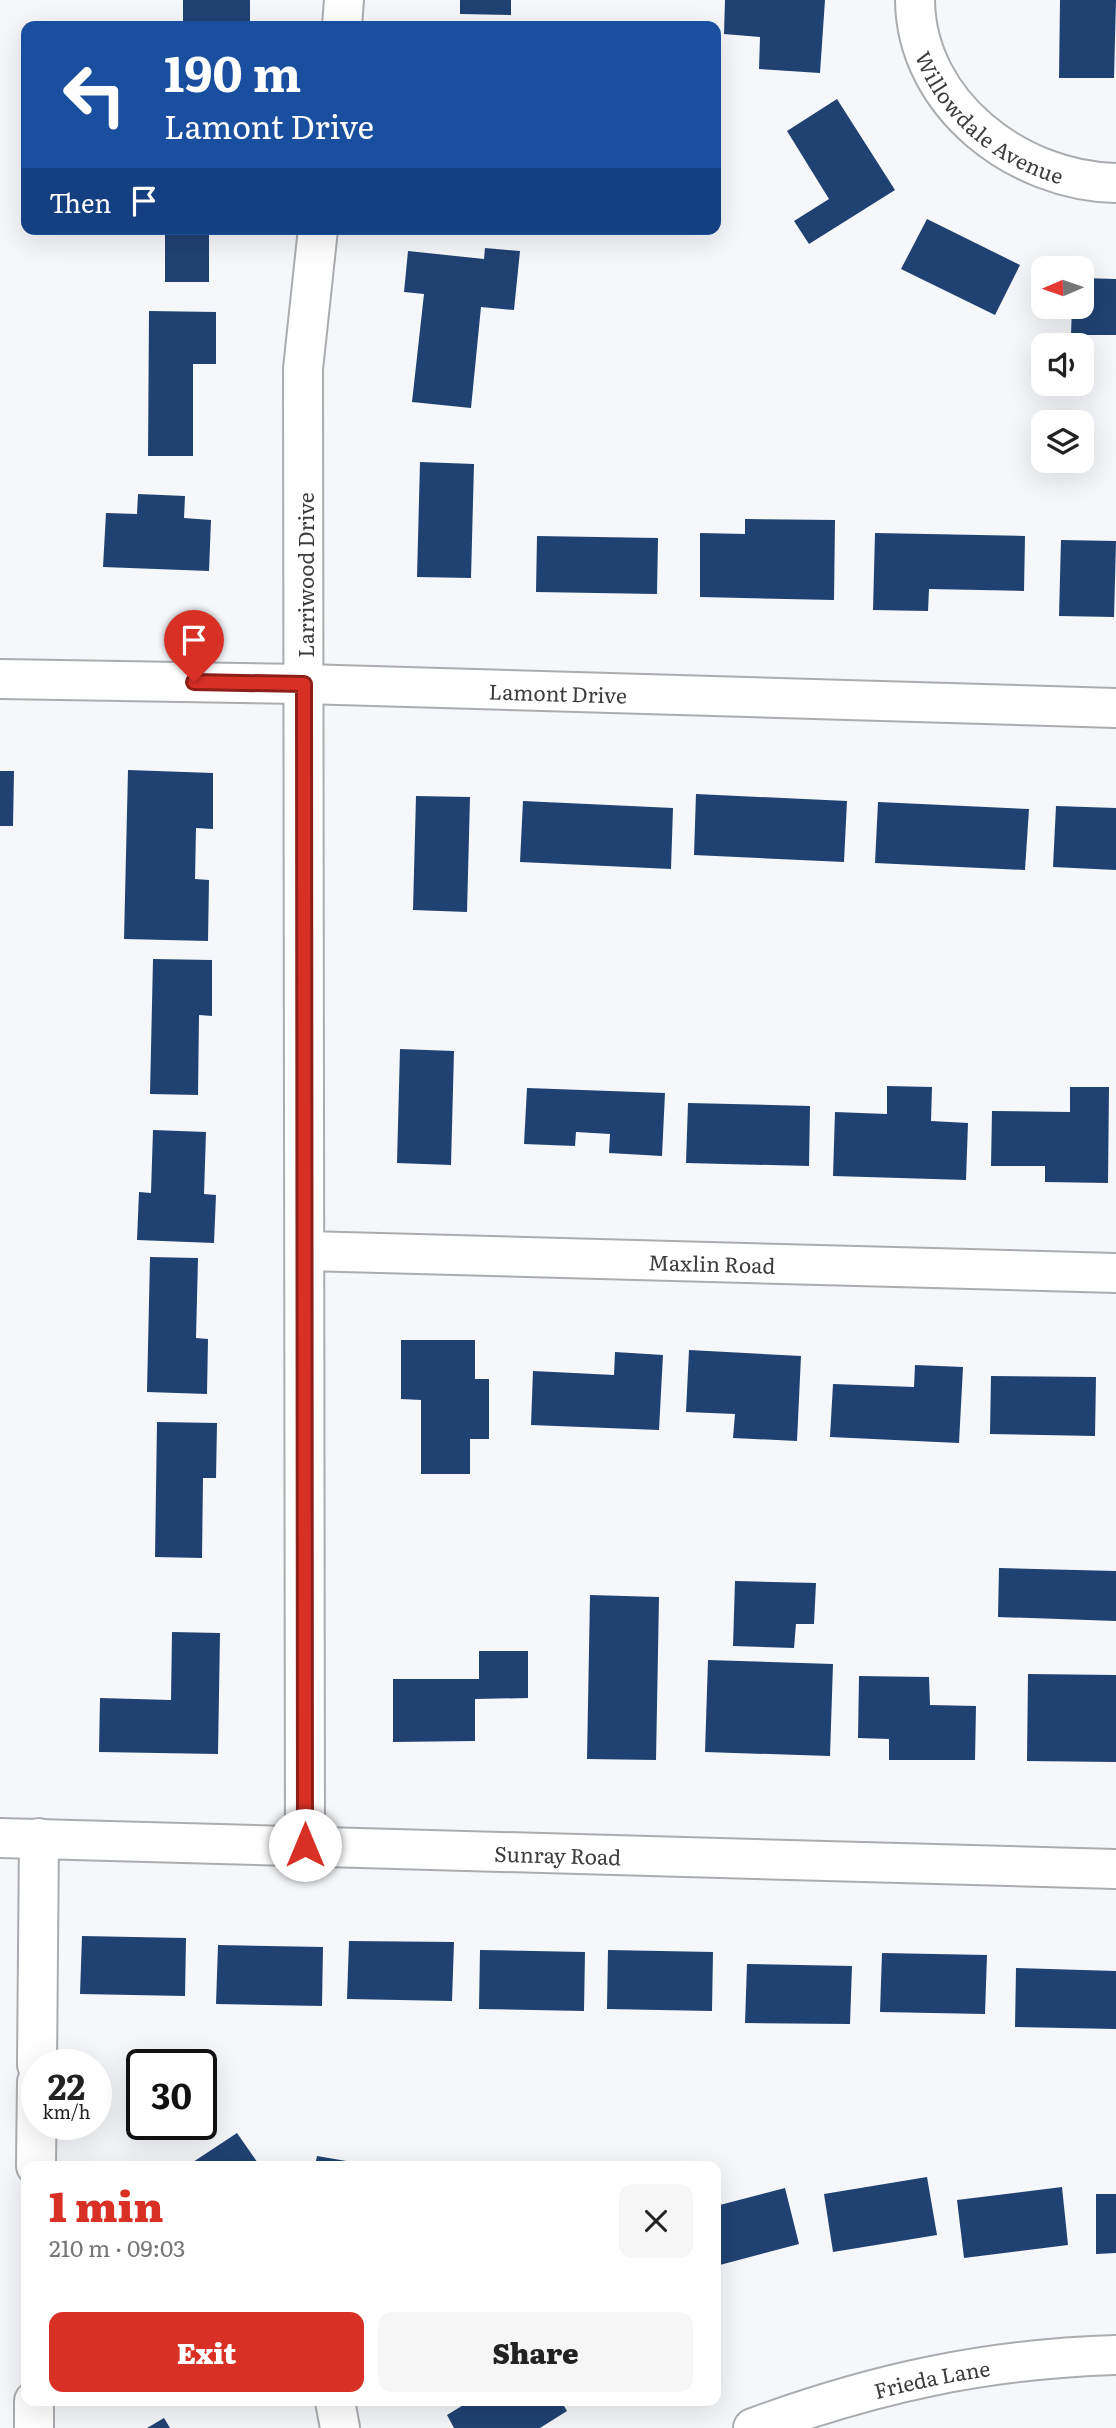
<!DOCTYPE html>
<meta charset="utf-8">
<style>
body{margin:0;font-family:Literata,serif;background:#f6f6f6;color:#222;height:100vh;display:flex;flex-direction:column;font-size:26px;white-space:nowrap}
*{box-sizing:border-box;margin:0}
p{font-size:23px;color:#767676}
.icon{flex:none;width:38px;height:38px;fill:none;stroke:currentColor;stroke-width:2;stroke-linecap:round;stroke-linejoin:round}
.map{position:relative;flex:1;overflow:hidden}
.panel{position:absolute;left:21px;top:2161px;width:700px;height:245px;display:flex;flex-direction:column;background:#fff;border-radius:14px;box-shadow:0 7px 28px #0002}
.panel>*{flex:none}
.hud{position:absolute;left:21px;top:21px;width:700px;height:214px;border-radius:14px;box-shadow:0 7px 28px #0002;background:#1a4fa0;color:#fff;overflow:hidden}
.needle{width:46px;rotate:268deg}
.tools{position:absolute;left:1031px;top:256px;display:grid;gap:14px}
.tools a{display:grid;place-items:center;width:63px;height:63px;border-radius:14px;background:#fff;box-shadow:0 7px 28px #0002;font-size:35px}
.speed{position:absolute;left:21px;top:2049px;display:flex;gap:14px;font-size:35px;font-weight:700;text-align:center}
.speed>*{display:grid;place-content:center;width:91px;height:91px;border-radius:50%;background:#fff;box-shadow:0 7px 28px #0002;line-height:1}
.speed small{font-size:18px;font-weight:400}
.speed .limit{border:4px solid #111;border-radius:10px;background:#fff;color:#111}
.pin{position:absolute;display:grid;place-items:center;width:60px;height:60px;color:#fff;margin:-72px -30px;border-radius:50% 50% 50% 0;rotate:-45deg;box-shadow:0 0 7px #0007}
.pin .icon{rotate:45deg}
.me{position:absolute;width:77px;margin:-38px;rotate:0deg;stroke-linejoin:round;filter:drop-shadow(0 0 5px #0008)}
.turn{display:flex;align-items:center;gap:24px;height:147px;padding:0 28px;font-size:32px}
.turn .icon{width:91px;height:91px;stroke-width:2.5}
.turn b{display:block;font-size:49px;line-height:60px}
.then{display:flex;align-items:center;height:66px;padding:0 28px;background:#0003;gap:14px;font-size:26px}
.round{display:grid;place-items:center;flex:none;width:74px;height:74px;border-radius:14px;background:#f6f6f6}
.headline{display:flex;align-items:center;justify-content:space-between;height:119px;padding:0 28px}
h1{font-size:42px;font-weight:800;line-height:52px;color:#d93025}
.primary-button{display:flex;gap:14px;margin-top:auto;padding:14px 28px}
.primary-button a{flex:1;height:80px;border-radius:14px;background:#d93025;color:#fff;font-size:28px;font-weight:800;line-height:80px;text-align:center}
.primary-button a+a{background:#f6f6f6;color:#222}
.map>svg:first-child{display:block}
</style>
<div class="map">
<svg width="1116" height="2428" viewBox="0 0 1116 2428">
<rect width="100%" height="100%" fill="#f5f7fa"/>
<g fill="#204273">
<polygon points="183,0 250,0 250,21 226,21 226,26 183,26"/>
<polygon points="460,0 511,0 511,15 460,14"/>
<polygon points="725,0 825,0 820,73 759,69 760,37 724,34"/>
<polygon points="1060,0 1116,0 1114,78 1059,78"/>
<polygon points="837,99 895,190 809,244 794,221 829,199 787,131"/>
<polygon points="927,219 1020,265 995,315 901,269"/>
<rect x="165" y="229" width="44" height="53"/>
<polygon points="485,248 520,251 514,310 481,307 471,408 412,402 424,294 404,292 408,251 484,259"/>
<polygon points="1082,278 1116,279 1116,335 1071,335 1072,306 1082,306"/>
<polygon points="149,311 216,312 216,364 193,364 193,456 148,456"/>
<polygon points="420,462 474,464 471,578 417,577"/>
<polygon points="138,494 185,496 184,518 211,520 209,571 103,567 106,513 137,514"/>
<polygon points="745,519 835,520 834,600 700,597 700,533 745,534"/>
<polygon points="875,533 1025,536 1024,591 929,589 928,611 873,610"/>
<polygon points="537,536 658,538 657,594 536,592"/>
<polygon points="1061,540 1116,541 1114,617 1059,616"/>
<polygon points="128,770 213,773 213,829 196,828 195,879 209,880 208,941 124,939"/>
<polygon points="0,771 14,771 13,826 0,826"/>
<polygon points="696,794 847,801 844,862 694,855"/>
<polygon points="416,796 470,797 467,912 413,910"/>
<polygon points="523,801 673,808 671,869 520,862"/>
<polygon points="878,802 1029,809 1025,870 875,863"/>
<polygon points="1056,806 1116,808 1116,870 1053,867"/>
<polygon points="153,959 212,960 212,1016 199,1015 198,1095 150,1094"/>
<polygon points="400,1049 454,1051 451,1165 397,1163"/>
<polygon points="887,1086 932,1087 931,1121 968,1123 966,1180 833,1176 835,1112 887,1114"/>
<polygon points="1070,1087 1109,1087 1108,1183 1045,1182 1045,1166 991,1166 992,1111 1070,1112"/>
<polygon points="527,1088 665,1093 662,1156 609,1153 610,1134 576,1132 575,1146 524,1144"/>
<polygon points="688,1103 810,1106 809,1166 686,1163"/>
<polygon points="153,1130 206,1132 204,1194 216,1195 214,1243 137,1240 139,1192 151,1193"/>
<polygon points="150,1257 198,1258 196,1338 208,1339 207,1394 147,1392"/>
<polygon points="401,1340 475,1340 475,1379 489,1379 489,1439 470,1439 470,1474 421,1474 421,1400 401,1399"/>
<polygon points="689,1350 801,1356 797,1441 733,1438 735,1414 686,1412"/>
<polygon points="615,1352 663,1355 659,1430 531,1425 533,1371 614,1375"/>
<polygon points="915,1365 963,1367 959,1443 830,1437 833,1384 914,1387"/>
<polygon points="991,1376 1096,1377 1095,1436 990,1434"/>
<polygon points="157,1422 217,1423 216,1478 203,1478 202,1558 155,1557"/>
<polygon points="999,1568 1116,1571 1116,1621 998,1617"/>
<polygon points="735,1581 816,1583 814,1624 796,1624 794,1648 733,1646"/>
<polygon points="590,1595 659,1597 656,1760 587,1759"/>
<polygon points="172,1632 220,1633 218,1754 99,1752 100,1698 171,1700"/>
<polygon points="479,1651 528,1651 528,1698 475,1699 475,1741 393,1742 393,1679 479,1679"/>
<polygon points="708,1660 833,1664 830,1756 705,1752"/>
<polygon points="1028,1674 1116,1675 1116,1762 1027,1761"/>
<polygon points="859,1676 929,1677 930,1705 976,1706 975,1760 889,1760 889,1739 858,1738"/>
<polygon points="82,1936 186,1938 185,1996 80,1994"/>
<polygon points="349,1941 454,1942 452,2001 347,1999"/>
<polygon points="218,1945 323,1947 322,2006 216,2004"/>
<polygon points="480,1950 585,1952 584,2011 479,2009"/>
<polygon points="608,1950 713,1952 712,2011 607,2009"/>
<polygon points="882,1953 987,1955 985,2014 880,2012"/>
<polygon points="747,1964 852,1966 850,2024 745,2023"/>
<polygon points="1016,1968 1116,1971 1116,2029 1015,2027"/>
<polygon points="237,2133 260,2166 187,2166"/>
<polygon points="317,2156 370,2165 370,2166 315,2166"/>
<polygon points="927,2177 937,2235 833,2252 824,2194"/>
<polygon points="1062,2187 1068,2245 964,2258 957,2200"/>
<polygon points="785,2188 799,2244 716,2266 716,2206"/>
<polygon points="1096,2194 1116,2194 1116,2253 1096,2254"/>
<polygon points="470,2401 561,2401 567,2411 540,2428 454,2428 447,2415"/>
<polygon points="164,2418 170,2428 147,2428"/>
</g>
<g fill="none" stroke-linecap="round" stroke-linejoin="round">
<defs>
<g id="minor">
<path id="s1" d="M915,0C916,104 1017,181 1116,183"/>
<polyline points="342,26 344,0"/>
<path id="s2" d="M0,679L304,684L1116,708"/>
<path id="s3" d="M306,1251L1116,1273"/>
<path id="s4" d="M0,1838L1116,1869"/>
<polyline points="305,1845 303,369 318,229"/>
<polyline points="37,2065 39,1838"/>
<polyline points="36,2166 37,2082"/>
<polyline points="335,2401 340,2428"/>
<polyline points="34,2428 34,2401"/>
<path id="s5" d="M753,2428C875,2383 986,2359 1116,2355"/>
</g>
</defs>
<use href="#minor" stroke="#aaadaf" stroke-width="42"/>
<use href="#minor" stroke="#fff" stroke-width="38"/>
</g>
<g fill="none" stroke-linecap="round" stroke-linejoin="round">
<defs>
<polyline id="route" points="194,682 304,684 305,1845"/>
</defs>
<use href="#route" stroke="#8d1f18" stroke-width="18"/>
<use href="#route" stroke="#d93025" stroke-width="12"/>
</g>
<g text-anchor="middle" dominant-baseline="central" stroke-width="7" stroke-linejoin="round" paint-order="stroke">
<g font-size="21" fill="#3c3d3e" stroke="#fff">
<text stroke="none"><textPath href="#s1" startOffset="149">Willowdale Avenue</textPath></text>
<text transform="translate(304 575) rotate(-90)">Larriwood Drive</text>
<text stroke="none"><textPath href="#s2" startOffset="558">Lamont Drive</textPath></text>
<text stroke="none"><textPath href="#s3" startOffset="406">Maxlin Road</textPath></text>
<text stroke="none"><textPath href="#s4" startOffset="558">Sunray Road</textPath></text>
<text stroke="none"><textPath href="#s5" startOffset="186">Frieda Lane</textPath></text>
</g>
</g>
</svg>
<div class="tools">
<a><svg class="needle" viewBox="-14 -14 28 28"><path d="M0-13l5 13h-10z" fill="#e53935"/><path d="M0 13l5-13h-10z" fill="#767676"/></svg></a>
<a><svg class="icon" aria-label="sound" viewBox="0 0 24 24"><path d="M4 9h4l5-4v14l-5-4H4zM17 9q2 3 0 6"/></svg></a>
<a><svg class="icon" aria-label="layers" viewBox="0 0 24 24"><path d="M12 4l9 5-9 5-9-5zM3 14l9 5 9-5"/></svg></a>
</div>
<div class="speed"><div>22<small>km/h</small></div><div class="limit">30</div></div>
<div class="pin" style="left:194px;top:682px;background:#d93025"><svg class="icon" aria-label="arrive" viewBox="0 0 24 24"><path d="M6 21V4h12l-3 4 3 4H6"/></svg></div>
<svg class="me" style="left:305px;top:1845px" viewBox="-20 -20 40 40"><circle r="19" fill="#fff"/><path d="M0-13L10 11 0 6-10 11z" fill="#d93025"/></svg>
<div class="hud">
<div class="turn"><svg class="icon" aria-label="left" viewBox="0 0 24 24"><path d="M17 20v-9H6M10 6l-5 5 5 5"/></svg><div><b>190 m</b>Lamont Drive</div></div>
<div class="then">Then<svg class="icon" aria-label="arrive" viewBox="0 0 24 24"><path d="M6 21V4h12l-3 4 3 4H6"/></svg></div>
</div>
<section class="panel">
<div class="headline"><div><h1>1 min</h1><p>210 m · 09:03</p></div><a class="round"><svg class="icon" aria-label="close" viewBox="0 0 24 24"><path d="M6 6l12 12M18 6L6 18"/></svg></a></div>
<div class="primary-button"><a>Exit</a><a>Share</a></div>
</section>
</div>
